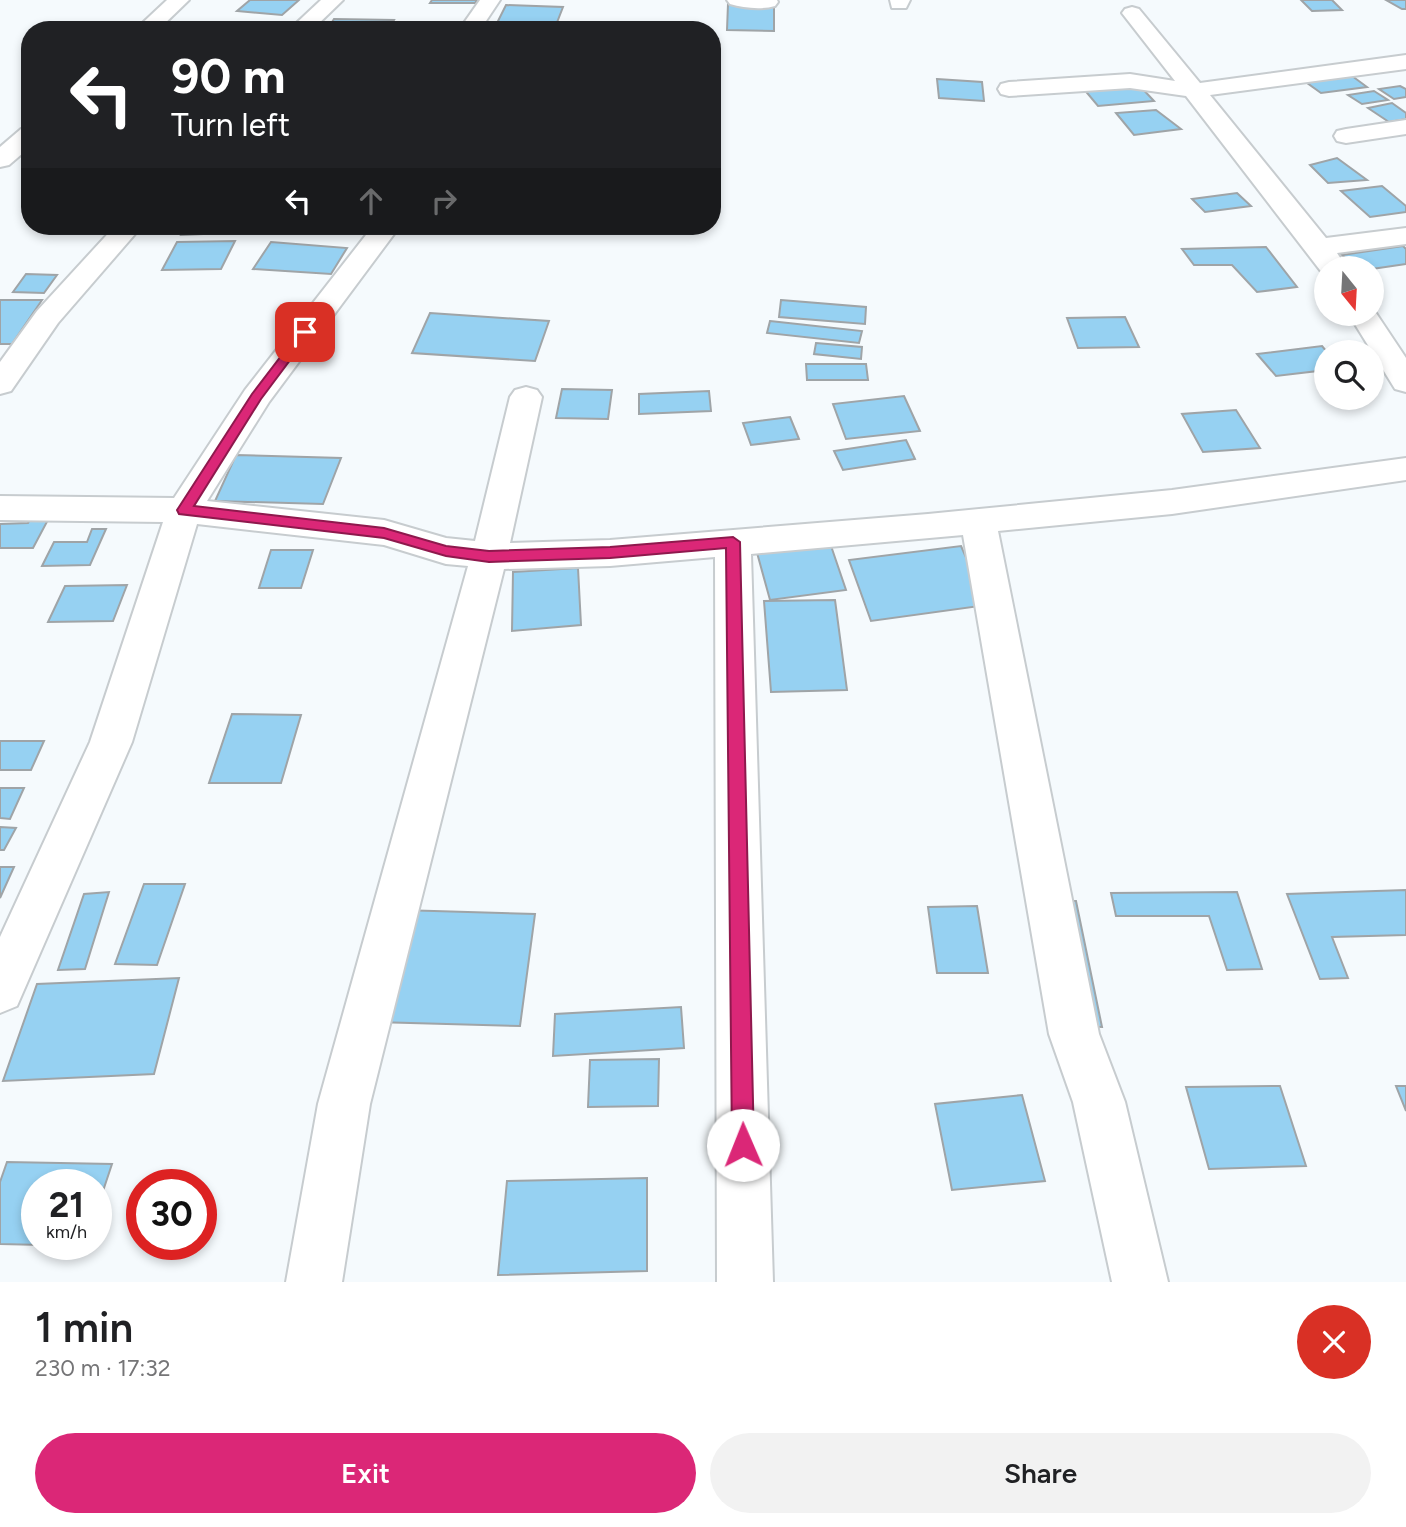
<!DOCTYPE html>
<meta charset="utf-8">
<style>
body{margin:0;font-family:Figtree,sans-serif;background:#f2f2f2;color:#202124;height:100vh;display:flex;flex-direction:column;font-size:26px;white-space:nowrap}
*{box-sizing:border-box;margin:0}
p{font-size:23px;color:#757577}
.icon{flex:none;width:38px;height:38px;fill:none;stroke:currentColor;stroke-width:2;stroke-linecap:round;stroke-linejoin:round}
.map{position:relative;height:1282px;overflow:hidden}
.drawer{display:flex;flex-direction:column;background:#fff;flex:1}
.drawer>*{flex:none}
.banner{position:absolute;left:21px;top:21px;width:700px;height:214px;border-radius:28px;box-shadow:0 4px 10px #0003;background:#202124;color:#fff;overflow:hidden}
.needle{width:46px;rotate:162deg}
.buttons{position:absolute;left:1314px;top:256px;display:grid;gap:14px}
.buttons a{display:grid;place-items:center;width:70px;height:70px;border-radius:50%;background:#fff;box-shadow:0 4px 10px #0003;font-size:35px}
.speed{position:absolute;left:21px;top:1169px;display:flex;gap:14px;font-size:35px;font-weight:700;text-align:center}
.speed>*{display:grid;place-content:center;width:91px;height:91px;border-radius:50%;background:#fff;box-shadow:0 4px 10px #0003;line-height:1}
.speed small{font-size:18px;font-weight:400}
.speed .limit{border:10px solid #d22;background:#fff;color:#111}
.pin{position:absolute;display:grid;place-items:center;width:60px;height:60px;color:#fff;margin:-30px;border-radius:14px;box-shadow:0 4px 10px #0006}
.me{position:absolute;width:77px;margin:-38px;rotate:359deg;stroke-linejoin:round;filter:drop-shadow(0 0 5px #0008)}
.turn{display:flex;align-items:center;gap:24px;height:147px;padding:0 35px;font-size:32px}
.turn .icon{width:91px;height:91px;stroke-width:2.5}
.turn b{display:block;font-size:49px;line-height:60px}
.lanes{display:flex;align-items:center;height:66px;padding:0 35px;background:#0003;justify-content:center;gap:35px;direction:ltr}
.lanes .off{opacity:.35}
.round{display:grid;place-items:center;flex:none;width:74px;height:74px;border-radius:37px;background:#f2f2f2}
.headline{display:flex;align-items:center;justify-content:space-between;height:119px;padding:0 35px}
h1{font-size:42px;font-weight:600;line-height:52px}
.button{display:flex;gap:14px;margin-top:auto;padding:14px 35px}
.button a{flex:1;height:80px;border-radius:42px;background:#db2777;color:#fff;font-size:28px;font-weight:600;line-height:80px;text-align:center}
.button a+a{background:#f2f2f2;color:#202124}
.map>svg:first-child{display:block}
</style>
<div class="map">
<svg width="1406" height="1282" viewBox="0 0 1406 1282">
<rect width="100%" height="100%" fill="#f5fafd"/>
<g fill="#96d1f2" stroke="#9fa4a7" stroke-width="2">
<polygon points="250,0 299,0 282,15 237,11"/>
<polygon points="432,0 477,0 475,3 430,3"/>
<polygon points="1301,0 1332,0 1342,10 1312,11"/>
<polygon points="1386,0 1406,0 1406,9 1402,9"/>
<polygon points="728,4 774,5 774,31 727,30"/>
<polygon points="506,5 563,7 556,25 497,23"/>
<polygon points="334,19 394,20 388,30 327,30"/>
<polygon points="511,24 552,25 550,30 509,30"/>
<polygon points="1348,73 1367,87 1321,93 1303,80"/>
<polygon points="937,79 982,82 984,101 939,98"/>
<polygon points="1138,84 1154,101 1098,106 1083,88"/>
<polygon points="1400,86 1406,89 1406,97 1394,99 1379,89"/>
<polygon points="1374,91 1388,100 1362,104 1348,95"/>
<polygon points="1392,103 1406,113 1406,119 1389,122 1368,108"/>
<polygon points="1156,110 1181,129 1134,135 1116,113"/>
<polygon points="1337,158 1367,180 1328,183 1310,165"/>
<polygon points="1382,186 1406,206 1406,212 1370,217 1341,191"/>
<polygon points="1237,193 1251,206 1205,212 1192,199"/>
<polygon points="185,226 254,226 251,232 181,235"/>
<polygon points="456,226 518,226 517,232 455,232"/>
<polygon points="235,241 221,269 162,270 177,242"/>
<polygon points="271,242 347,248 331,274 253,269"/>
<polygon points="1403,246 1406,249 1406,264 1372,269 1356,268 1342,255"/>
<polygon points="1266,247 1297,287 1257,292 1232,265 1194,265 1182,249"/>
<polygon points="26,274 57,275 44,293 13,292"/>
<polygon points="0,300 42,300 12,344 0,344"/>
<polygon points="781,300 866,307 865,324 779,317"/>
<polygon points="430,313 549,321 535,361 412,353"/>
<polygon points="1125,317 1139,347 1078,348 1067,318"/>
<polygon points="770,321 862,331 859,343 767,333"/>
<polygon points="816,343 862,347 861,359 814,354"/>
<polygon points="1322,346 1327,352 1326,370 1276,376 1257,354"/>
<polygon points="806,364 866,364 868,380 807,380"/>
<polygon points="562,389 612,390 608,419 556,418"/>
<polygon points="709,391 711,411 639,414 639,394"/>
<polygon points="904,396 920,431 846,439 833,404"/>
<polygon points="1236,410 1260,448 1203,452 1182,414"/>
<polygon points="790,417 799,439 751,445 743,423"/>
<polygon points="906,440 915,459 843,470 834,451"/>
<polygon points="236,455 341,458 323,504 215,501"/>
<polygon points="32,516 50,516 33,548 0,548 0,524 28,523"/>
<polygon points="92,529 106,529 90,565 42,566 54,542 87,542"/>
<polygon points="829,540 846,590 770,600 756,549"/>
<polygon points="961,546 987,605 871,621 849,560"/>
<polygon points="271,550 313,550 301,588 259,588"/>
<polygon points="578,568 581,625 512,631 513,572"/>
<polygon points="127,585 113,621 48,622 65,586"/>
<polygon points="835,600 847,690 771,692 764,601"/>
<polygon points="232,714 301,715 281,783 209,783"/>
<polygon points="0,741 44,741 31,770 0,770"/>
<polygon points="0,788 24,788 10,819 0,818"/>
<polygon points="0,827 16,828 4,850 0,850"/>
<polygon points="0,867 14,867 0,898"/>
<polygon points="144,884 185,884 157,965 115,964"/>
<polygon points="1406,890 1406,935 1332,937 1348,978 1320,979 1287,894"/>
<polygon points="109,892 85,969 58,970 84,894"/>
<polygon points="1237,892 1262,969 1227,970 1209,916 1116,916 1111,893"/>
<polygon points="1051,901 1076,901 1102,1027 1075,1026"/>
<polygon points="977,906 988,973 937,973 928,907"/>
<polygon points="400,910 535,914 520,1026 375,1022"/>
<polygon points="179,978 154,1074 3,1081 37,984"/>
<polygon points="681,1007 684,1048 553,1056 555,1014"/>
<polygon points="659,1059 658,1106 588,1107 590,1060"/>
<polygon points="1280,1086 1306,1166 1209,1169 1186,1087"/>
<polygon points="1396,1086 1406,1086 1406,1111"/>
<polygon points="1022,1095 1045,1181 952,1190 935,1104"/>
<polygon points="7,1162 112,1164 96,1212 96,1185 37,1185 37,1244 85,1246 0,1244 0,1182"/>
<polygon points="647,1178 647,1271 498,1275 507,1181"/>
</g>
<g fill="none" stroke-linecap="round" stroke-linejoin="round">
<defs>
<g id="minor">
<polygon points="167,0 189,0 158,30 135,30"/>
<polygon points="321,0 343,0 312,30 289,30"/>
<polygon points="480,0 500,0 480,30 459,30"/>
<path d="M727,0H777L778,2L775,6C761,10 744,8 730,4Z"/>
<polygon points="890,0 910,0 906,8 892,8"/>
<polygon points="1132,7 1139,9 1200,83 1406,55 1406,69 1210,95 1326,238 1406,228 1406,244 1337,253 1347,268 1326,268 1326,275 1323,274 1186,96 1130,88 1009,96 1001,94 998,89 1001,84 1009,82 1130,74 1175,81 1122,13 1125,9"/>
<polygon points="1406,120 1406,134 1346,143 1337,141 1334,136 1337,131 1346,129"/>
<polygon points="30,127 30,147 9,165 0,167 0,147 21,129"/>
<polygon points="115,226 142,226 58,323 11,391 0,394 0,362 37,311"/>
<polygon points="373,226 400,226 269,402 207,501 384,520 446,538 475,541 510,397 515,390 526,387 537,390 542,397 510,543 610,540 928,514 1172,490 1406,458 1406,480 1172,514 998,531 1099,1034 1125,1102 1168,1282 1112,1282 1073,1102 1049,1034 963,535 751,554 773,1282 717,1282 715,557 610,566 504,569 370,1104 342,1282 286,1282 318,1104 468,566 446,564 384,545 197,524 132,742 17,1006 0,1013 0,937 90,742 163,522 0,520 0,496 174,498 245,390"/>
<polygon points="1372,307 1406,358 1406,392 1395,389 1348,313 1372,313"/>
</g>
</defs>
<use href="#minor" stroke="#c7cccf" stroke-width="4"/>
<use href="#minor" fill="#fff" fill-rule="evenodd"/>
</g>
<polygon fill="#db2777" stroke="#8e194d" stroke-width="2" points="305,329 311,332 261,399 194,506 384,528 446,546 489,551 610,547 733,537 740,542 754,1145 751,1153 743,1156 735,1153 732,1145 726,548 610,558 489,562 446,556 384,538 179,514 177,510 179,507 252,394 301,330"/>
</svg>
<div class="buttons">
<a><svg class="needle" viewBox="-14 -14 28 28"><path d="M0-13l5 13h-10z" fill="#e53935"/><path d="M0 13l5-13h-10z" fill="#757577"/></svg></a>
<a><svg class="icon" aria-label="search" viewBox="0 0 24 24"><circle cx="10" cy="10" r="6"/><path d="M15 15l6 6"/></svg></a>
</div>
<div class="speed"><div>21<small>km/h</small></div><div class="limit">30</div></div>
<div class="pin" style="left:305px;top:332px;background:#d93025"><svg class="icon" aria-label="arrive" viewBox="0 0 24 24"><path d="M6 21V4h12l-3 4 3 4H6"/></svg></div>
<svg class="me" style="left:743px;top:1145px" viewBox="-20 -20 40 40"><circle r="19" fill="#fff"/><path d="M0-13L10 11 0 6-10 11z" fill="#db2777"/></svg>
<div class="banner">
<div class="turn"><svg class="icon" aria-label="left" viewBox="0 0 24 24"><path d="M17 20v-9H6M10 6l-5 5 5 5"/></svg><div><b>90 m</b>Turn left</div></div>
<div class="lanes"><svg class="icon" aria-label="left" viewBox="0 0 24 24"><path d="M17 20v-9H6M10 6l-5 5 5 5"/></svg><svg class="icon off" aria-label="ahead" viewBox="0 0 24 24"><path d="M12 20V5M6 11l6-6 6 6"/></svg><svg class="icon off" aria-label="right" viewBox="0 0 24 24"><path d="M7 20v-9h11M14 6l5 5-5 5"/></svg></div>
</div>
</div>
<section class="drawer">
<div class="headline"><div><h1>1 min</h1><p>230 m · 17:32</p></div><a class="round" style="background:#d93025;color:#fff"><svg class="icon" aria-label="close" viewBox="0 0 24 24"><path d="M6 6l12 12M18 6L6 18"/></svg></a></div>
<div class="button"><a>Exit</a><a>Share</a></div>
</section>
